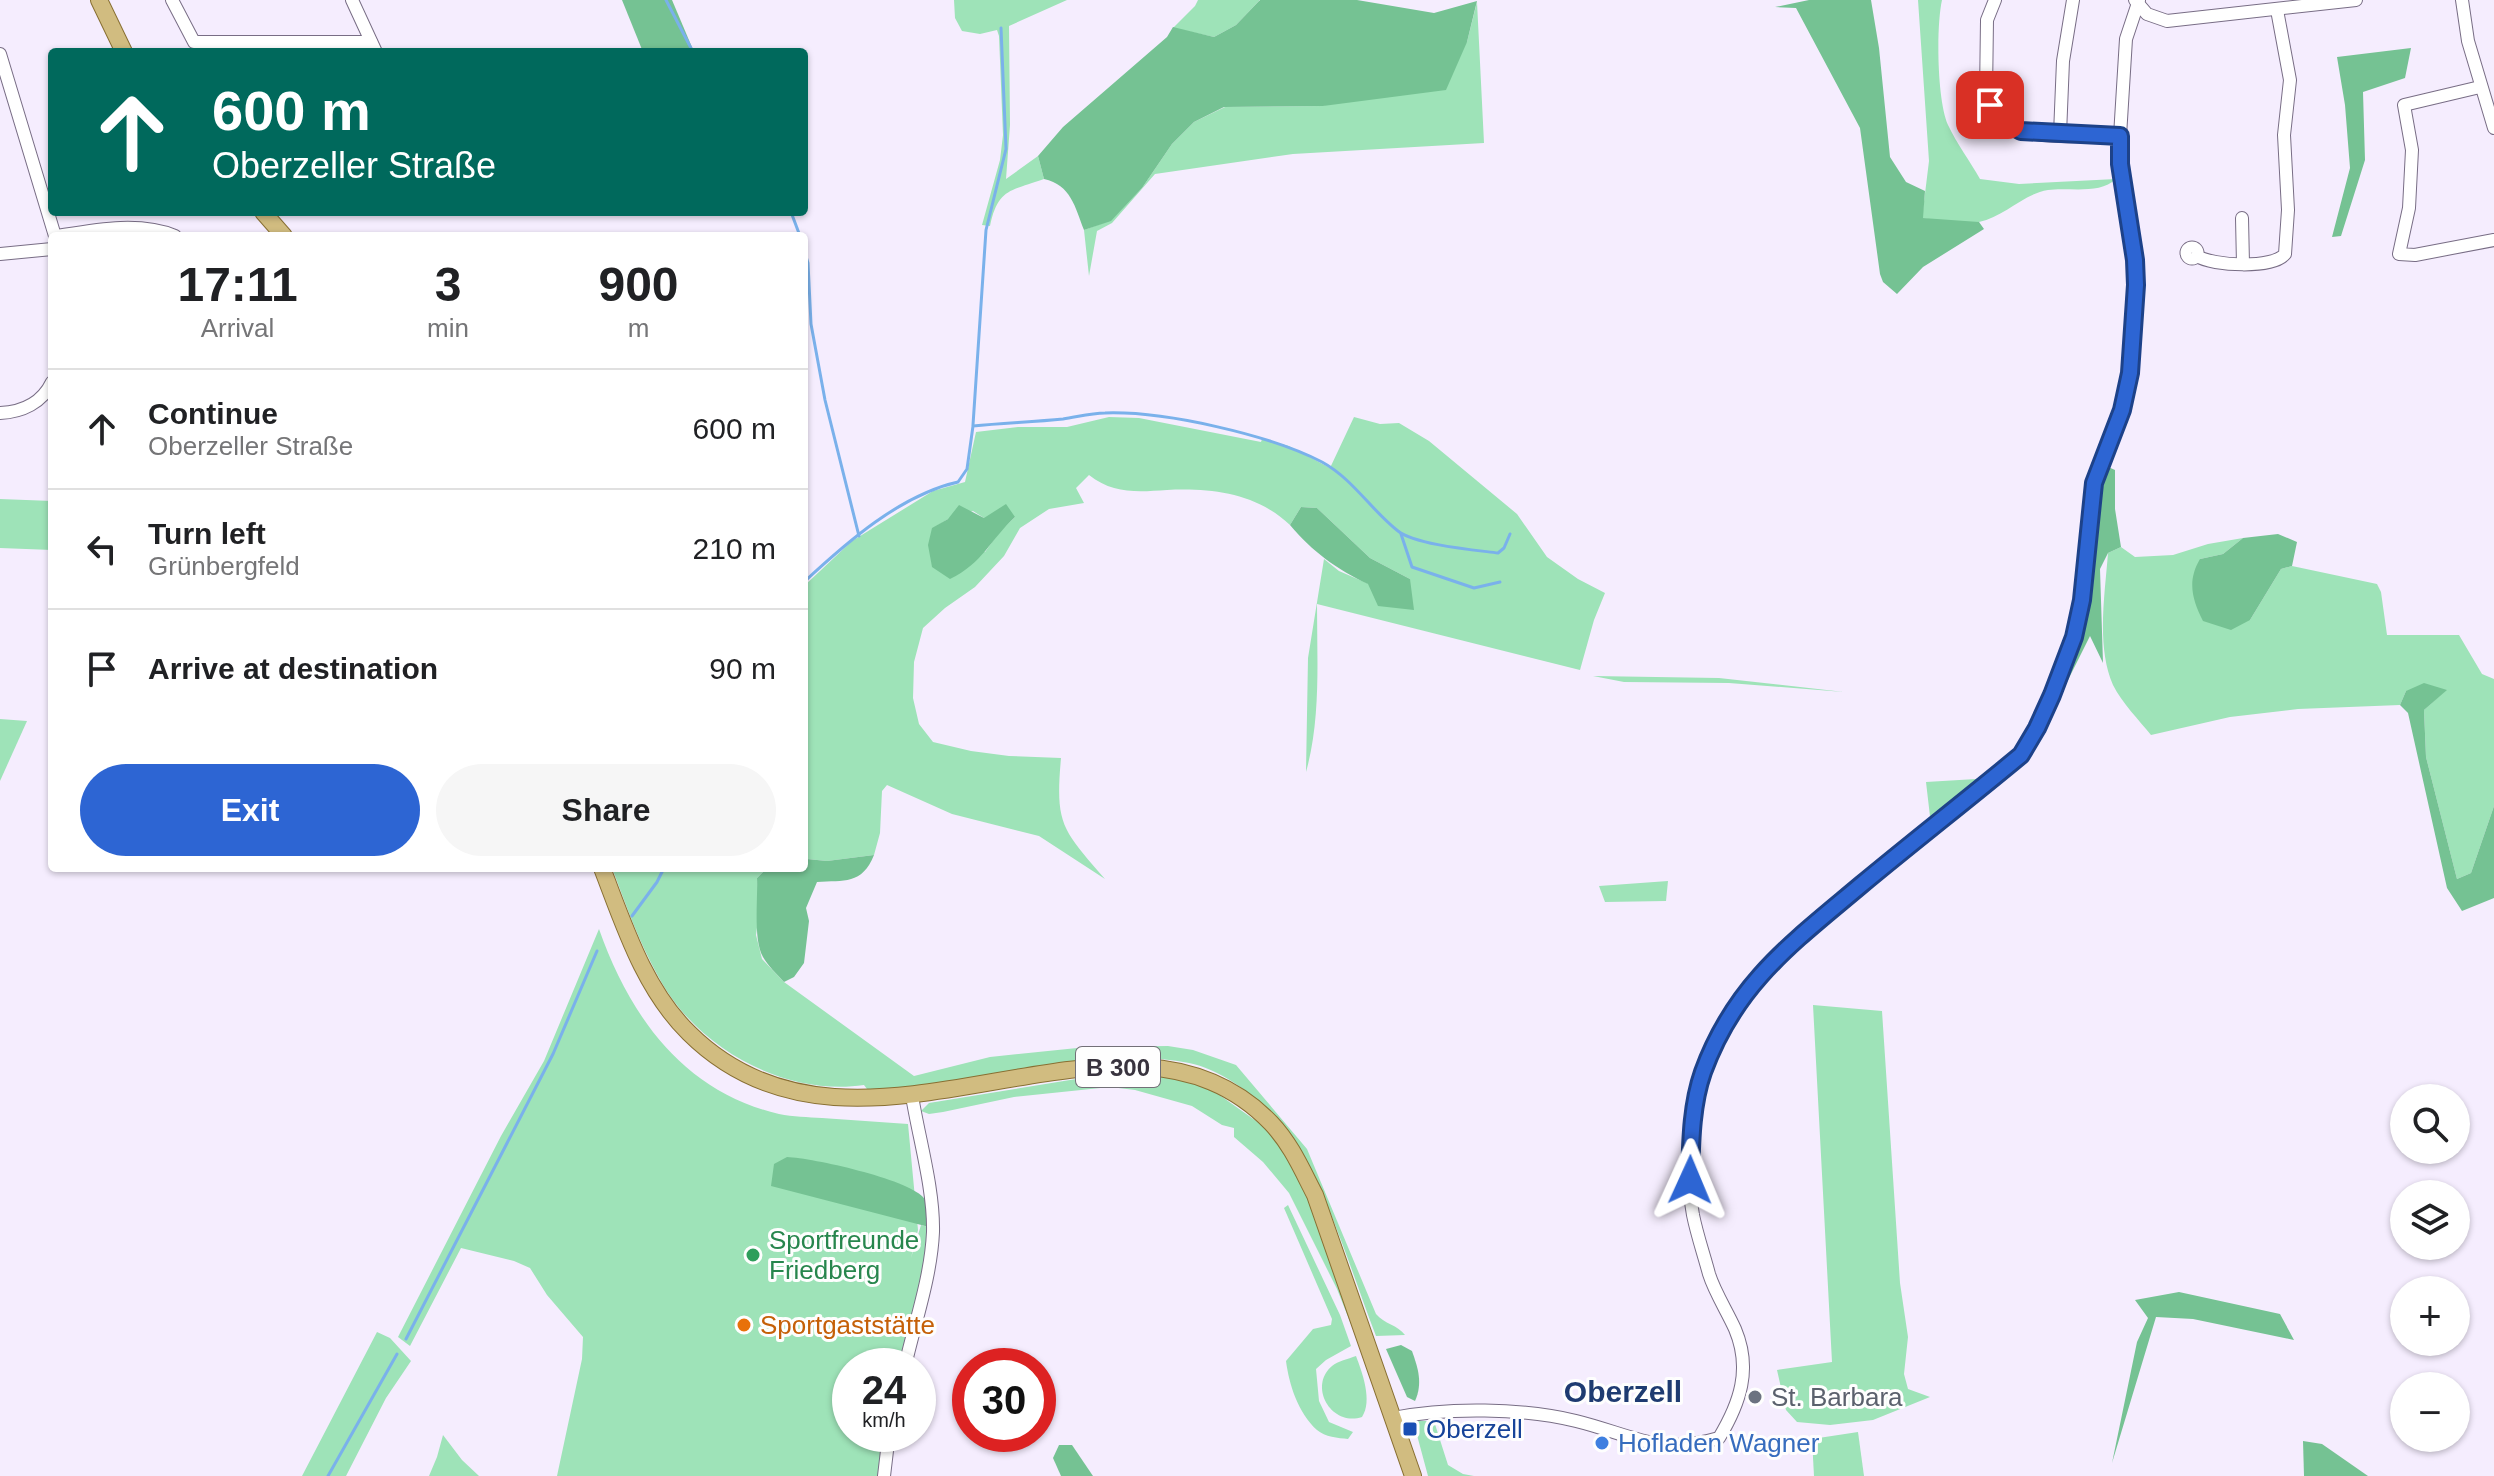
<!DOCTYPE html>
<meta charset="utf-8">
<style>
body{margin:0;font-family:Arial,sans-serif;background:#f6f6f6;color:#202124;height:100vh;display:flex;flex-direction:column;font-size:30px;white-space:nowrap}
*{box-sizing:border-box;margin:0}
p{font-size:26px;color:#757577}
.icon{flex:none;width:44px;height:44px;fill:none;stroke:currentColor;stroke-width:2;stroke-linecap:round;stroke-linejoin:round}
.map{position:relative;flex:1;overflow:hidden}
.details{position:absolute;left:48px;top:232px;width:760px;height:640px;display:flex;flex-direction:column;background:#fff;border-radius:8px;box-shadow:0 2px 6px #0004}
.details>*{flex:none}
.banner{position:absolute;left:48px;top:48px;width:760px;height:168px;border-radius:8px;box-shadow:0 2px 6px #0004;background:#00695c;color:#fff;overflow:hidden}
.tools{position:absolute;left:2390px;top:1084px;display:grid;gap:16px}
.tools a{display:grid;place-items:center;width:80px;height:80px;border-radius:50%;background:#fff;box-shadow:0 2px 6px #0004;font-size:40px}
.speed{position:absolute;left:832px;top:1348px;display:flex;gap:16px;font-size:40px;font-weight:700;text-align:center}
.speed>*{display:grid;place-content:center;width:104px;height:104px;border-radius:50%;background:#fff;box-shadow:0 2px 6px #0004;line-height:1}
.speed small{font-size:20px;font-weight:400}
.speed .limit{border:12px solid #d22;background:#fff;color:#111}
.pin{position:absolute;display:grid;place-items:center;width:68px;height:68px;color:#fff;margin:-34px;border-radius:16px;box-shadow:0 4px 12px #0006}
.me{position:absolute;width:88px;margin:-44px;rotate:1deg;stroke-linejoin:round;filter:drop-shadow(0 0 6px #0008)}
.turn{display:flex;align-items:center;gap:28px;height:168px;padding:0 32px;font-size:36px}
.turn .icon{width:104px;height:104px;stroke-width:2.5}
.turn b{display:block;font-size:56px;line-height:68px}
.eta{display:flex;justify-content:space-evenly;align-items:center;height:136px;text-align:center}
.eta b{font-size:48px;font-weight:700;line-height:56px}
.action{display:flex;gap:16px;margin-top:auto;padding:16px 32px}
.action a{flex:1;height:92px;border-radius:48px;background:#2d65d3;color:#fff;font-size:32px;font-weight:700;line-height:92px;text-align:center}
.action a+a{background:#f6f6f6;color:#202124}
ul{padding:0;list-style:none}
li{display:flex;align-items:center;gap:24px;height:120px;padding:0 32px;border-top:2px solid #e0e0e0}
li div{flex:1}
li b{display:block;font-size:30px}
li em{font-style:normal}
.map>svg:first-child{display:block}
</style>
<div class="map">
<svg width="2494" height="1476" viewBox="0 0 2494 1476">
<rect width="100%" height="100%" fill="#f5edfe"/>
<g fill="#9ee3b8" fill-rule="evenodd">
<path d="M954,0H1067L1009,26L1010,125L1006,179L1038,156L1044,179C1011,191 998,188 990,226L982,225L1000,160L1003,135L999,36L997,30L980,34L962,31L955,18Z"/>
<polygon points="1198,0 1259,0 1259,1 1236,25 1214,37 1173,28 1195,6"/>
<path d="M1918,0H1942C1936,27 1937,100 1948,125C1957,144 1970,161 1980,179L2019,184L2116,179C2099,195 2069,187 2048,190C2023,194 2004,217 1979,222C1965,225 1938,220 1922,218L1929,161Z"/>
<polygon points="1477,2 1484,143 1293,154 1155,174 1112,223 1097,231 1089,276 1084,230 1111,220 1142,188 1172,144 1194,122 1225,107 1323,106 1467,42"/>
<path d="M1109,417L1139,418L1261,442L1262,439L1289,446L1330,468L1354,417L1380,424L1399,423L1429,441L1517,514L1547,557L1578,579L1605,593L1594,620L1580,670L1317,604C1317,660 1321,718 1306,772L1308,658L1324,559L1339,571L1369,584L1410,579L1370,558L1317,508L1301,507L1290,525C1256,493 1212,488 1167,490C1137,492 1113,494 1089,475L1076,488L1084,503L1049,509L1020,528L1004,556L975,587L945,608L923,628L914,662L913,698L919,724L933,742L971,751L1009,756L1061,758C1055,825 1062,829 1105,879L1039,836L952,814L887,785L882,791L880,833L874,855L827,861L807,859L804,856V586L852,541L933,491L965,482L976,432L1018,427H1067ZM973,511L984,518L1015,517L1000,531L985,552L932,529L948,519Z"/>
<polygon points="0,499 52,501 52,550 0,548"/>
<path d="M2243,538L2223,554L2200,559L2250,620L2281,569L2292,566L2377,584L2381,592L2387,635H2459L2482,674L2494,679V806L2471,873L2457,879L2426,757L2424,710L2446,690L2406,691L2400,705L2298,709L2230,717L2151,735C2139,720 2122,703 2113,685C2096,646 2105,594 2108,553L2121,547L2135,557L2173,555L2208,544Z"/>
<polygon points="1593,676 1719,678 1844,692 1729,683 1624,682"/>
<polygon points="0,719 27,721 0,781"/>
<polygon points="2002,766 1931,825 1926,782 1976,779"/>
<path d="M612,868H767L757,878L759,913L756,935L762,959L784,982L914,1076L990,1057L1087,1047L1168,1046L1193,1050L1236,1065L1307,1149L1376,1314C1384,1324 1398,1325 1405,1335L1376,1336C1353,1276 1334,1212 1304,1156C1282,1117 1233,1072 1189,1063C1131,1052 1071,1063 1014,1071C966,1079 918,1086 870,1093L864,1085C784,1097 695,1047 658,976C639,942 626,905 612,868Z"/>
<polygon points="1668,881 1666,901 1605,902 1599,886"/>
<path d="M599,929C630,1017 684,1092 779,1114C793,1117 808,1117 822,1118C851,1120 879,1122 908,1124L918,1230L911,1258L921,1225L929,1227L926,1262L901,1366H850V1434H888L882,1476H557L582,1359L583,1337L547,1295L530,1268L514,1261L461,1248L410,1346L398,1337L501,1136L544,1061Z"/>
<polygon points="1813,1005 1882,1011 1900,1283 1908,1337 1904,1374 1908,1389 1930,1397 1873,1420 1830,1425 1797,1422 1786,1410 1777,1370 1832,1362"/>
<polygon points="1153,1073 1211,1089 1266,1128 1288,1159 1309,1198 1356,1337 1337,1289 1289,1193 1263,1162 1234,1137 1234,1128 1222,1125 1192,1106 1135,1090 1110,1087 1014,1097 943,1112 929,1114 921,1111 929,1103 1107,1074"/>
<path d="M1288,1205L1340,1315L1351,1346L1326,1360L1316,1369L1319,1401L1329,1422L1353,1432L1348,1439C1338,1438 1325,1437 1317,1430C1298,1413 1289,1384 1286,1361L1313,1329L1331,1325L1332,1319L1284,1208Z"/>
<polygon points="377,1332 390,1338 411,1361 386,1398 346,1476 302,1476"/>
<path d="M1356,1356C1362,1372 1373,1401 1362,1417C1331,1427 1308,1386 1332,1366C1338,1361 1348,1359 1356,1356Z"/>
<polygon points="1419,1421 1434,1421 1448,1465 1463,1474 1474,1476 1428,1476 1414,1424"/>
<polygon points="1858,1432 1864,1476 1814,1476 1812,1439"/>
<polygon points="443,1435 462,1460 479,1476 429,1476 437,1457"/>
</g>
<g fill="#75c293">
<polygon points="622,0 672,0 694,52 643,52"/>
<path d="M1260,0H1357L1434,13L1477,1L1467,42L1446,90L1323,106L1224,107L1194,122L1172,144L1142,188L1111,221L1084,230C1075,207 1071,185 1044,179L1038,156L1063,127L1167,37L1173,27L1214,37L1236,25Z"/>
<polygon points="1809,0 1871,0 1879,48 1890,157 1906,182 1925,191 1923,218 1979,222 1984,229 1923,267 1897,294 1883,282 1880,274 1860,128 1796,8 1775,7"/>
<polygon points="2411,48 2405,78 2363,92 2365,160 2341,236 2332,237 2350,168 2345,105 2337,57"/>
<polygon points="2106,466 2115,470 2115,509 2121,547 2108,553 2100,569 2103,663 2090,636 2046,724 2074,651 2098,501"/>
<path d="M1006,504L1015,517C990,540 983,563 950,579L932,567L928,545L932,528L948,519L959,505L984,518Z"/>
<path d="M1301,507L1317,508L1370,558L1410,579L1414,610L1378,606L1368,584C1336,569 1313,552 1290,525Z"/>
<path d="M2278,534L2297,542L2292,566L2281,569L2250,620L2231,630L2203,621C2192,599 2187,581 2200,559L2223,554L2243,538Z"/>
<polygon points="2424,683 2447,690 2424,710 2426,757 2457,879 2471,873 2494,806 2494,898 2462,911 2447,888 2408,713 2400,705 2406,691"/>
<path d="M874,855C862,885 844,880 817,882L806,908L809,921L804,963L794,977L784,982C777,974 768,966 763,957C753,940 758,899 757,878L767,868H804V856L807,859L827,861Z"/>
<path d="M787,1157C813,1158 907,1179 923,1197C930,1205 929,1217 929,1227L771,1186L774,1164Z"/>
<polygon points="2179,1292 2280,1314 2294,1340 2193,1319 2156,1317 2112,1463 2137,1342 2148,1318 2135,1300"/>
<path d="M1401,1345L1412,1351C1418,1368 1423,1383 1415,1401L1407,1397L1386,1349Z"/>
<polygon points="2303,1441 2322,1444 2368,1476 2304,1476"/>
<polygon points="1059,1445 1072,1445 1093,1476 1061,1476 1053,1458"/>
</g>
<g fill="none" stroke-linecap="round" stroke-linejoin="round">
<g stroke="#7ab1eb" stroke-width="3">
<polyline points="666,0 693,52"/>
<polyline points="791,212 800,236"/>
<polyline points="804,250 808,263 811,324 825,400 859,536"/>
<polyline points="973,425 986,230 1006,149 1001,28"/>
<polyline points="1401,534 1412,567 1474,588 1500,582"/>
<path d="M804,582C846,543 900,495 958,482L967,469L973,426C1003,423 1033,422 1063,419C1077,417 1091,413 1105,413C1165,411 1270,435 1322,462C1353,479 1371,510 1398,531C1416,545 1475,550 1498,553L1504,548L1510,534"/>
<polyline points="632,916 657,882 664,868"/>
<polyline points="406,1339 553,1054 597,951"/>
<polyline points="328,1476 397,1354"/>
</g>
<defs>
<g id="minor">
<polyline points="172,0 194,42 371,42"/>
<polyline points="352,0 376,52"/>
<path d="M1995,0L1987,20L1986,94C1990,104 1994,114 2002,121C2024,142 2090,135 2120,136"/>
<polyline points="2135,0 2147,14 2167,21 2356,0"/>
<polyline points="2462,0 2468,41 2494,128"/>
<polyline points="0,54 55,236"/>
<polyline points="2480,87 2404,105 2412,150 2409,208 2399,254 2415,255 2494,240"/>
<polyline points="2060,134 2063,61 2073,0"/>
<polyline points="2242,218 2243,264"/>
<path d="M57,236C94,230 139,221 175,236"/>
<circle cx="2192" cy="253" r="5.5"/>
<polyline points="0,254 52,249"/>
<path d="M2197,256C2213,266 2273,269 2285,254L2288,210L2284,135L2290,80L2277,10"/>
<path d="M0,413C22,412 42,403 52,382"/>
<path d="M905,1366C915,1322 931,1277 933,1232C934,1189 919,1139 912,1096"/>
<path d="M1393,1418C1448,1407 1522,1408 1576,1421C1633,1435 1658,1456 1719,1438C1740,1403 1752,1369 1735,1329C1727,1311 1715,1293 1709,1274C1704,1255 1697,1235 1693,1215C1675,1113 1714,1021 1784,949L2021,755L2037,728L2052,695L2074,637L2082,600L2094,483L2122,410L2130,373L2136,285L2133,238L2120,164V136L2126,39L2139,0"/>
<polyline points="884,1476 889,1434"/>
</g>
<g id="major">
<polyline points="99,0 124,52"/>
<polyline points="263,212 284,236"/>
<path d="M602,868C624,925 644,989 689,1033C860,1203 1120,966 1271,1123C1291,1144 1302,1170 1315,1195L1413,1476"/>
</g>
</defs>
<use href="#minor" stroke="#786d85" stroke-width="14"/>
<use href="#major" stroke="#886f32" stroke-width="18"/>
<use href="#minor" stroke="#fff" stroke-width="12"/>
<use href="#major" stroke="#d1bc80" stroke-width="16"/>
</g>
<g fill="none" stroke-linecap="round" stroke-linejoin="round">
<defs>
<path id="route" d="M1690,1180C1691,1145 1691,1106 1703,1072C1735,984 1792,943 1861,885C1914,841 1968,799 2021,755L2037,728L2052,695L2074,637L2082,600L2094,483L2122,410L2130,373L2136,285L2135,260L2120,164V136L2021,131L2002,121L1990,105"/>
</defs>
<use href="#route" stroke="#1d4289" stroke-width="20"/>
<use href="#route" stroke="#2d65d3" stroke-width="14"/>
</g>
<circle fill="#2e9e5b" stroke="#fefefe" stroke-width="3" cx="753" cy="1255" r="8"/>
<circle fill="#e8710a" stroke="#fefefe" stroke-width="3" cx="744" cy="1325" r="8"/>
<circle fill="#6b7280" stroke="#fefefe" stroke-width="3" cx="1755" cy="1397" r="8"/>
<rect fill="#1a4fb4" stroke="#fefefe" stroke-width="3" x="1402" y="1421" width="16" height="16" rx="4"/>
<circle fill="#3f7fe0" stroke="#fefefe" stroke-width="3" cx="1602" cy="1443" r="8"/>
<g text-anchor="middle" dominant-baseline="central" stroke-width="6" stroke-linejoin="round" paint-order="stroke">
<rect fill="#fefefe" stroke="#737078" stroke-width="2" x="1076" y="1047" width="84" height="40" rx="6"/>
<g font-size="24" font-weight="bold" fill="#38333e">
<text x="1118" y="1067">B 300</text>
</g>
<g font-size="26" fill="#27864d" stroke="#fefefe" text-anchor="start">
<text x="769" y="1240">Sportfreunde<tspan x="769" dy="30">Friedberg</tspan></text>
</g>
<g font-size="26" fill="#c56008" stroke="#fefefe" text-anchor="start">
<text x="760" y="1325">Sportgaststätte</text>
</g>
<g font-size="26" fill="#5b616d" stroke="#fefefe" text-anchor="start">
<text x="1771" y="1397">St. Barbara</text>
</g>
<g font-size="26" fill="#164399" stroke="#fefefe" text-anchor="start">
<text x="1426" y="1429">Oberzell</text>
</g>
<g font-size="26" fill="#366cbe" stroke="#fefefe" text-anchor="start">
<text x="1618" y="1443">Hofladen Wagner</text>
</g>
<g font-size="30" font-weight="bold" fill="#1e3b71" stroke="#fefefe">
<text x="1623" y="1391">Oberzell</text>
</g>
</g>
</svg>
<div class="tools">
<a><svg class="icon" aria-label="search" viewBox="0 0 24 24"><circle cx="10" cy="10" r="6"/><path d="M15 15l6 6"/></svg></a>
<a><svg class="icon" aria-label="layers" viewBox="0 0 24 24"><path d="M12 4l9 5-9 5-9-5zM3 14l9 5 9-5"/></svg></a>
<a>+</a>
<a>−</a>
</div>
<div class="speed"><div>24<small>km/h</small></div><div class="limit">30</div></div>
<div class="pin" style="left:1990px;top:105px;background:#d93025"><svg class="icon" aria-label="arrive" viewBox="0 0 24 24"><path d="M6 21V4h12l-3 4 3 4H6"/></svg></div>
<svg class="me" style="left:1690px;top:1180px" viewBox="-20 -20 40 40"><path d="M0-17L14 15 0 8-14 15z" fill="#2d65d3" stroke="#fff" stroke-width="4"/></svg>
<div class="banner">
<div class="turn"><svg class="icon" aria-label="ahead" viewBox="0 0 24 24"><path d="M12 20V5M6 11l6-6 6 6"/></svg><div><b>600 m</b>Oberzeller Straße</div></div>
</div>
<section class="details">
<div class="eta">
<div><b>17:11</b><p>Arrival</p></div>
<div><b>3</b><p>min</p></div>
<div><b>900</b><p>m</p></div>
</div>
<ul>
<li><svg class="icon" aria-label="ahead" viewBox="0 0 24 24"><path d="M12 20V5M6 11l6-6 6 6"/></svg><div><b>Continue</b><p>Oberzeller Straße</p></div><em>600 m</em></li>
<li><svg class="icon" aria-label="left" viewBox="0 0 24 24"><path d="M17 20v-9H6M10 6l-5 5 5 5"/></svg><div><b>Turn left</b><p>Grünbergfeld</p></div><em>210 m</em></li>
<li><svg class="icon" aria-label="arrive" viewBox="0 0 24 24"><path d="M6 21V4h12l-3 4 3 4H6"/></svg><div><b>Arrive at destination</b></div><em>90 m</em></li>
</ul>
<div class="action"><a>Exit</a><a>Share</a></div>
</section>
</div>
